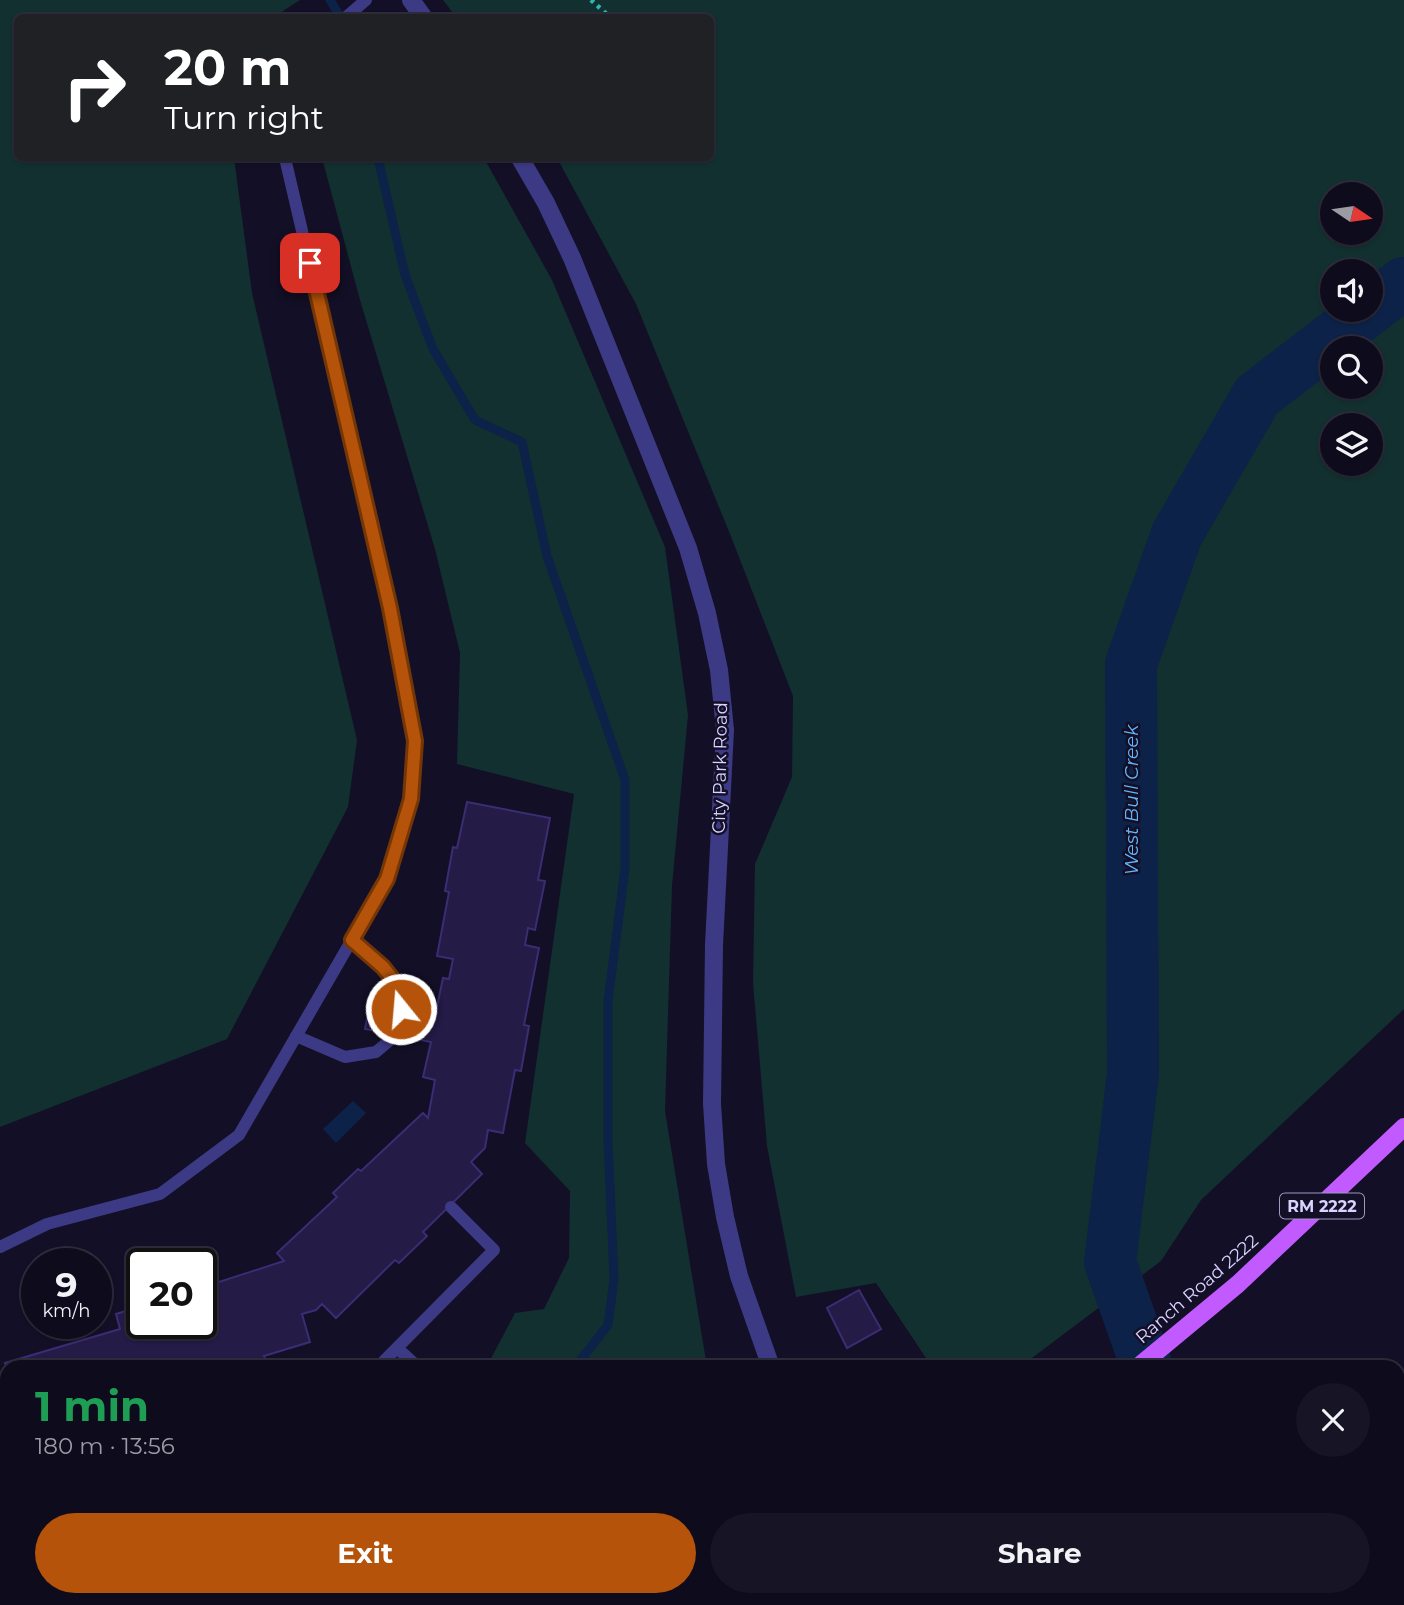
<!DOCTYPE html>
<meta charset="utf-8">
<style>
body{margin:0;font-family:Montserrat,sans-serif;background:#171425;color:#f1f3f6;height:100vh;display:flex;flex-direction:column;font-size:26px;white-space:nowrap}
*{box-sizing:border-box;margin:0}
p{font-size:23px;color:#9b9ba3}
.icon{flex:none;width:38px;height:38px;fill:none;stroke:currentColor;stroke-width:2;stroke-linecap:round;stroke-linejoin:round}
.map{position:relative;flex:1;overflow:hidden}
.panel{position:absolute;left:0px;top:1360px;width:1405px;height:247px;display:flex;flex-direction:column;background:#0e0b1c;border-radius:21px 21px 0 0;box-shadow:0 2px 5px #0004,0 0 0 2px #2e2b3b}
.panel>*{flex:none}
.top-card{position:absolute;left:14px;top:14px;width:700px;height:147px;border-radius:10px;box-shadow:0 2px 5px #0004,0 0 0 2px #2e2b3b;background:#202124;color:#fff;overflow:hidden}
.needle{width:46px;rotate:103deg}
.tools{position:absolute;left:1320px;top:182px;display:grid;gap:14px}
.tools a{display:grid;place-items:center;width:63px;height:63px;border-radius:50%;background:#0e0b1c;box-shadow:0 2px 5px #0004,0 0 0 2px #2e2b3b;font-size:35px}
.speed{position:absolute;left:21px;top:1248px;display:flex;gap:14px;font-size:35px;font-weight:700;text-align:center}
.speed>*{display:grid;place-content:center;width:91px;height:91px;border-radius:50%;background:#0e0b1c;box-shadow:0 2px 5px #0004,0 0 0 2px #2e2b3b;line-height:1}
.speed small{font-size:18px;font-weight:400}
.speed .limit{border:4px solid #111;border-radius:10px;background:#fff;color:#111}
.pin{position:absolute;display:grid;place-items:center;width:60px;height:60px;color:#fff;margin:-30px;border-radius:14px;box-shadow:0 4px 10px #0006}
.me{position:absolute;width:77px;margin:-38px;rotate:343deg;stroke-linejoin:round;filter:drop-shadow(0 0 5px #0008)}
.turn{display:flex;align-items:center;gap:24px;height:147px;padding:0 35px;font-size:32px}
.turn .icon{width:91px;height:91px;stroke-width:2.5}
.turn b{display:block;font-size:49px;line-height:60px}
.round{display:grid;place-items:center;flex:none;width:74px;height:74px;border-radius:37px;background:#171425}
.overview{display:flex;align-items:center;justify-content:space-between;height:119px;padding:0 35px}
h1{font-size:42px;font-weight:700;line-height:52px;color:#1e9e55}
.cta{display:flex;gap:14px;margin-top:auto;padding:14px 35px}
.cta a{flex:1;height:80px;border-radius:42px;background:#b45309;color:#fff;font-size:28px;font-weight:700;line-height:80px;text-align:center}
.cta a+a{background:#171425;color:#f1f3f6}
.map>svg:first-child{display:block}
</style>
<div class="map">
<svg width="1404" height="1605" viewBox="0 0 1404 1605">
<rect width="100%" height="100%" fill="#130f26"/>
<g fill="#12302f" fill-rule="evenodd">
<polygon points="0,0 300,0 274,17 18,18 18,158 234,158 252,293 357,740 348,807 227,1039 0,1127"/>
<path d="M443,0H1404V1009L1201,1200L1161,1261L1020,1367H932L876,1283L796,1297L767,1146L753,983L755,864L792,777L793,696L730,534L636,304L557,158H710V18L456,17ZM1370,194V233H1332V194ZM1370,271V310H1332V271ZM1370,348V387H1332V348ZM1370,425V464H1332V425Z"/>
<polygon points="322,158 484,158 552,280 665,547 688,715 672,886 665,1111 707,1367 487,1366 515,1313 544,1309 569,1258 570,1191 525,1143 574,794 457,764 460,653 435,549 360,300"/>
<polygon points="1404,1472 1404,1605 1204,1605 1201,1600 1398,1600 1398,1481"/>
<polygon points="174,1600 549,1600 540,1605 174,1605"/>
</g>
<polygon fill="#0c2248" points="353,1101 366,1113 336,1143 323,1129"/>
<g fill="none" stroke-linecap="round" stroke-linejoin="round">
<g stroke="#0c2248" stroke-width="9">
<polyline points="330,0 341,18"/>
<polyline points="378,158 405,275 433,349 475,420 522,442 547,556 625,780 625,869 608,1001 608,1141 614,1279 608,1325 575,1367"/>
<polyline points="449,1605 451,1600"/>
<polyline points="1401,1605 1404,1568"/>
</g>
<g stroke="#0c2248" stroke-width="52">
<polyline points="1370,309 1404,283"/>
<polyline points="1147,1367 1110,1262 1133,1074 1131,664 1177,534 1257,396 1369,310"/>
<polyline points="1319,1600 1324,1605"/>
</g>
</g>
<g fill="#241b47" stroke="#3b2d73" stroke-width="2">
<polygon points="467,802 550,818 538,880 545,881 535,930 528,928 525,945 539,948 524,1025 529,1026 521,1071 515,1070 503,1133 488,1130 485,1148 471,1162 482,1174 423,1232 427,1236 399,1263 395,1260 336,1318 322,1304 316,1310 302,1314 310,1342 264,1356 266,1361 248,1367 7,1367 7,1371 5,1363 120,1329 116,1314 142,1306 142,1323 201,1323 201,1284 216,1279 216,1283 284,1261 277,1253 337,1197 333,1193 358,1169 361,1171 423,1113 428,1118 435,1080 423,1077 431,1042 365,1029 370,1003 435,1016 443,978 449,979 453,959 437,956 449,892 445,891 453,847 457,848"/>
<polygon points="859,1290 881,1329 847,1348 827,1308"/>
</g>
<g fill="none" stroke-linecap="round" stroke-linejoin="round">
<polyline stroke="#2fb8b0" stroke-width="4.5" stroke-dasharray="3.5 5" stroke-linecap="butt" points="591,0 611,18"/>
<g stroke="#3d3a85" stroke-width="12">
<polyline points="345,18 366,0"/>
<polyline points="352,940 383,967 398,987 401,1009"/>
<polyline points="296,1036 345,1057 376,1052 396,1035"/>
<polyline points="0,1247 47,1224 160,1194 239,1135 387,879 411,799 415,741 390,608 285,158"/>
<polyline points="397,1348 418,1367"/>
<polyline points="378,1367 494,1250 451,1207"/>
<polyline points="0,1507 7,1514"/>
<polyline points="84,1600 88,1605"/>
<polyline points="902,1600 905,1605"/>
</g>
<g stroke="#3d3a85" stroke-width="18">
<polyline points="411,0 424,18"/>
<polyline points="520,158 546,203 572,258 688,548 707,613 719,670 725,730 714,945 712,1104 716,1164 725,1217 739,1276 771,1367"/>
</g>
<g stroke="#c25bff" stroke-width="18">
<polyline points="1138,1367 1238,1284 1404,1127"/>
<polyline points="749,1605 761,1600"/>
</g>
</g>
<g fill="none" stroke-linecap="round" stroke-linejoin="round">
<defs>
<polyline id="route" points="310,263 390,608 415,741 411,799 387,879 352,940 383,967 398,986 401,1009"/>
</defs>
<use href="#route" stroke="#753606" stroke-width="18"/>
<use href="#route" stroke="#b45309" stroke-width="12"/>
</g>
<g text-anchor="middle" dominant-baseline="central" stroke-width="5" stroke-linejoin="round" paint-order="stroke">
<rect fill="#130f26" stroke="#9e99be" stroke-width="2" x="1280" y="1193.5" width="84" height="25" rx="5"/>
<g font-size="16" font-weight="bold" fill="#d9d4ff">
<text x="1322" y="1206">RM 2222</text>
</g>
<g font-size="18" fill="#d9d4ff" stroke="#130f26">
<text transform="translate(720 768) rotate(-89)">City Park Road</text>
<text transform="translate(1197 1289) rotate(-41)">Ranch Road 2222</text>
</g>
<g font-size="19" font-style="italic" fill="#62b6ff" stroke="#130f26">
<text transform="translate(1131 800) rotate(-90)">West Bull Creek</text>
</g>
</g>
</svg>
<div class="tools">
<a><svg class="needle" viewBox="-14 -14 28 28"><path d="M0-13l5 13h-10z" fill="#e53935"/><path d="M0 13l5-13h-10z" fill="#9b9ba3"/></svg></a>
<a><svg class="icon" aria-label="sound" viewBox="0 0 24 24"><path d="M4 9h4l5-4v14l-5-4H4zM17 9q2 3 0 6"/></svg></a>
<a><svg class="icon" aria-label="search" viewBox="0 0 24 24"><circle cx="10" cy="10" r="6"/><path d="M15 15l6 6"/></svg></a>
<a><svg class="icon" aria-label="layers" viewBox="0 0 24 24"><path d="M12 4l9 5-9 5-9-5zM3 14l9 5 9-5"/></svg></a>
</div>
<div class="speed"><div>9<small>km/h</small></div><div class="limit">20</div></div>
<div class="pin" style="left:310px;top:263px;background:#d93025"><svg class="icon" aria-label="arrive" viewBox="0 0 24 24"><path d="M6 21V4h12l-3 4 3 4H6"/></svg></div>
<svg class="me" style="left:401px;top:1009px" viewBox="-20 -20 40 40"><circle r="17" fill="#b45309" stroke="#fff" stroke-width="3"/><path d="M0-11L8 9 0 5-8 9z" fill="#fff"/></svg>
<div class="top-card">
<div class="turn"><svg class="icon" aria-label="right" viewBox="0 0 24 24"><path d="M7 20v-9h11M14 6l5 5-5 5"/></svg><div><b>20 m</b>Turn right</div></div>
</div>
<section class="panel">
<div class="overview"><div><h1>1 min</h1><p>180 m · 13:56</p></div><a class="round"><svg class="icon" aria-label="close" viewBox="0 0 24 24"><path d="M6 6l12 12M18 6L6 18"/></svg></a></div>
<div class="cta"><a>Exit</a><a>Share</a></div>
</section>
</div>
